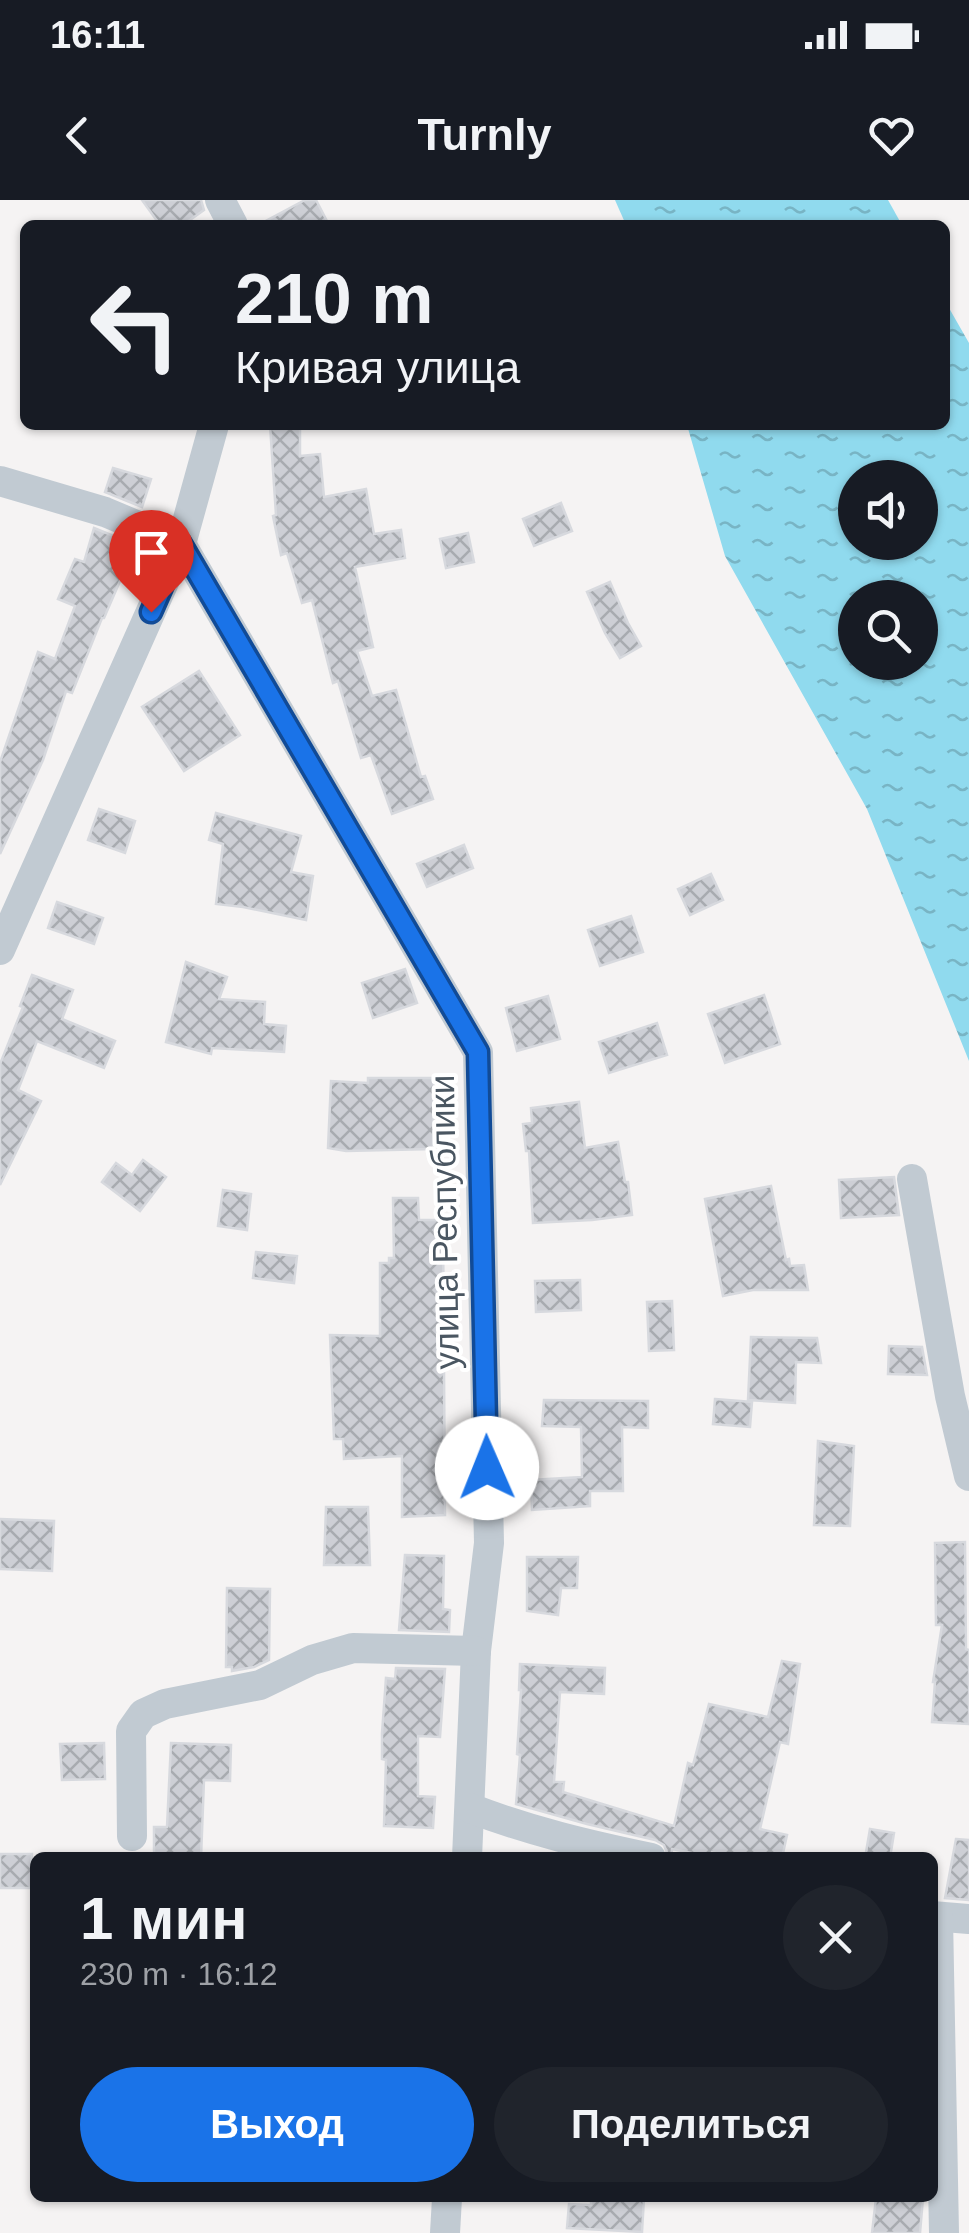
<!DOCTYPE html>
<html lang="ru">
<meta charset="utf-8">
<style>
body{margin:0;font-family:Arial,sans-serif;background:#20242c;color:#f1f3f6;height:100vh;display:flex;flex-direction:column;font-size:38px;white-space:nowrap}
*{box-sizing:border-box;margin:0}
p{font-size:32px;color:#9ea1a6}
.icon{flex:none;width:55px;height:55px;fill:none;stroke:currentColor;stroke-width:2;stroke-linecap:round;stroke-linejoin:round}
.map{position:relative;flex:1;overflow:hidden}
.side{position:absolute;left:30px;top:1652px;width:908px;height:350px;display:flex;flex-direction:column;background:#171b24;border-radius:15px;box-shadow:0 2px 8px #0004}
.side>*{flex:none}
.top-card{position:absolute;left:20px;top:20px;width:930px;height:210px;border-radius:15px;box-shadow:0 2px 8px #0004;background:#171b24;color:#f1f3f6;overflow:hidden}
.fabs{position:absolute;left:838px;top:260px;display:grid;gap:20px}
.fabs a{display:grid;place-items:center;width:100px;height:100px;border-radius:50%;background:#171b24;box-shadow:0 2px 8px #0004;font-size:50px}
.pin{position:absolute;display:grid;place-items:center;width:85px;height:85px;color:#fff;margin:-102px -42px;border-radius:50% 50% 50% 0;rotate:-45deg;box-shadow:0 0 10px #0007}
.pin .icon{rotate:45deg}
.me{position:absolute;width:110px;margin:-55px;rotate:359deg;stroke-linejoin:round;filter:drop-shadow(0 0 8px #0008)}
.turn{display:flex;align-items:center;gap:35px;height:210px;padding:0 50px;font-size:45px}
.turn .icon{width:130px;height:130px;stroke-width:2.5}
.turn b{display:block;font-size:70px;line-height:85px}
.round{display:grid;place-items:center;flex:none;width:105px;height:105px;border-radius:52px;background:#20242c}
.head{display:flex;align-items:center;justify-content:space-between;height:170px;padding:0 50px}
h1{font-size:60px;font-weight:600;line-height:75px}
.primary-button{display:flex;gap:20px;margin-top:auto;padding:20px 50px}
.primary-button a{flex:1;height:115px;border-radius:60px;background:#1a73e8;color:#fff;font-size:40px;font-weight:600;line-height:115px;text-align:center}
.primary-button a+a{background:#20242c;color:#f1f3f6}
.status{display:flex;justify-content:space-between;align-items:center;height:70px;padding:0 50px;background:#171b24;direction:ltr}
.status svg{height:28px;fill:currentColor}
header{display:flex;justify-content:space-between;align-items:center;height:130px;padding:0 50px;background:#171b24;font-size:45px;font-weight:600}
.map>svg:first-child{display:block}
</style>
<div class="status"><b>16:11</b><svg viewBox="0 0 49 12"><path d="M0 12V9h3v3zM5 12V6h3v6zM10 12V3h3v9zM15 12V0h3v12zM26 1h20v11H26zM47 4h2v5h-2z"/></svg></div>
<header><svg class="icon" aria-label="back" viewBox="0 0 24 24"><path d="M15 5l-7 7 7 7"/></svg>Turnly<svg class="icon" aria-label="heart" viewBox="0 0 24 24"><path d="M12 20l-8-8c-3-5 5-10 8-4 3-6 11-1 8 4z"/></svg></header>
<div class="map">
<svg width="969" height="2033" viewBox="0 0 969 2033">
<defs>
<pattern id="water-ripples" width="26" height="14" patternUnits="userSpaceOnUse" patternTransform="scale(2.5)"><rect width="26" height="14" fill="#90daee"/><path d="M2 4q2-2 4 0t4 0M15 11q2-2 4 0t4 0" fill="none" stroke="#78b4c4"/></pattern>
<pattern id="building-cross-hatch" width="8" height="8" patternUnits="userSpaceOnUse" patternTransform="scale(2.5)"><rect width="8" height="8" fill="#cdcfd5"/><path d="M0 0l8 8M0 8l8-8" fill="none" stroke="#a8abb0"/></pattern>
</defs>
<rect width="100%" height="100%" fill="#f5f3f3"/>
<g fill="url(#water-ripples)" fill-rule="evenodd">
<polygon points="615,0 888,0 902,25 626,25"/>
<path d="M945,101L969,143V861L867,609L725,356L687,225H945ZM855,278H920V342H855ZM855,398H920V462H855Z"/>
</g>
<g fill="url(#building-cross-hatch)" stroke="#d7d9de" stroke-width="2.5">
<polygon points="142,0 201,0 204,10 183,25 160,25"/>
<polygon points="305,0 316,0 329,25 258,25"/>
<polygon points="270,225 300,225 300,256 320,254 324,297 366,289 374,334 401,330 405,358 355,367 373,447 357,451 372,496 396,490 421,577 425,576 433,599 392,614 371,555 361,558 338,481 333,483 312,400 302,403 287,353 281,355 273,316 276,315"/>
<polygon points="113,268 151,279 142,307 105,292"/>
<polygon points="561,303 572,331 534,346 523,319"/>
<polygon points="94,328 131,343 120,381 104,418 102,418 72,493 66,491 43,560 0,654 0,562 38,452 55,459 75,406 58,399 75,359 84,362"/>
<polygon points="468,333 474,362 446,368 440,339"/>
<polygon points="610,382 628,423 641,446 620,458 605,433 587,392"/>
<polygon points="199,471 240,535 184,571 142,507"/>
<polygon points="99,609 135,621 125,653 88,640"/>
<polygon points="216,613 301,636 291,672 313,676 306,720 243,707 216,704 223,644 209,640"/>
<polygon points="464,645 473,668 427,687 417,664"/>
<polygon points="711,674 723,700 690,715 678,689"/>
<polygon points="57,702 103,718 94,744 48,728"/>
<polygon points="631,716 643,752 600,766 588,730"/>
<polygon points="186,762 227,777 219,799 265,802 264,824 286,826 284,852 212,848 211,854 166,842"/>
<polygon points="405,769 417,803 373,818 362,783"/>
<polygon points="32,775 73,790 62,819 115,841 104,868 37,841 18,890 41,901 0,985 0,864 23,807 20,806"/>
<polygon points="764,795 780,844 725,863 708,814"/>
<polygon points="548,796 560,839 517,851 506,808"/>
<polygon points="657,823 667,855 609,873 599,842"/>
<polygon points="368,878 434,878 433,949 346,951 328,948 331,881 368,883"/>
<polygon points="579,902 585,948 618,942 625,982 628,982 632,1015 592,1020 533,1023 529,951 526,951 523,924 532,923 531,908"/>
<polygon points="143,960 166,977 140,1011 102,982 116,963 132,975"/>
<polygon points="894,977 899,1015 841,1018 839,980"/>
<polygon points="771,986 786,1060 789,1059 790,1066 804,1065 808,1090 753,1090 723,1096 705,999"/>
<polygon points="223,990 251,994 247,1030 218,1026"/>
<polygon points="393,998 418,998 419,1020 443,1020 445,1315 402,1317 402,1256 344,1259 343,1239 334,1239 330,1135 380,1136 380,1063 389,1063 389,1058 394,1058"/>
<polygon points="256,1052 297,1056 294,1083 253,1078"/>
<polygon points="580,1080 581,1110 536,1112 535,1081"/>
<polygon points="672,1101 674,1150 649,1151 647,1102"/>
<polygon points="751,1137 817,1138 821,1163 796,1162 795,1203 748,1200"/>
<polygon points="889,1146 922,1147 927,1175 888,1174"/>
<polygon points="715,1199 752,1202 750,1227 713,1224"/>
<polygon points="544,1200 648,1201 648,1228 622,1227 623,1291 590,1291 590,1306 532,1310 531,1280 582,1277 581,1227 542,1226"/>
<polygon points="818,1241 854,1246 850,1326 814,1325"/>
<polygon points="326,1307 368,1307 370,1365 324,1365"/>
<polygon points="0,1319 54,1321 52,1371 0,1369"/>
<polygon points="965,1342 966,1449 969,1450 969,1524 932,1522 935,1482 933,1482 942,1425 936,1425 935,1343"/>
<polygon points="405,1355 444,1356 443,1409 450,1410 449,1432 399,1430"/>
<polygon points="527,1357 578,1357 577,1388 561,1388 558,1415 527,1411"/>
<polygon points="227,1388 270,1389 269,1460 254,1467 232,1471 232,1467 226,1467"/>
<polygon points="782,1461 800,1464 788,1544 780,1542 760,1629 787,1635 782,1658 733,1658 712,1652 711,1657 672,1649 671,1658 669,1658 664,1645 655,1640 587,1624 516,1604 520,1555 517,1554 521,1490 519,1490 520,1464 605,1468 604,1494 560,1492 554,1582 564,1582 563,1592 674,1626 688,1563 693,1565 709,1504 768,1517"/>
<polygon points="396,1468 445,1469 440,1537 418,1536 418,1596 435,1597 433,1628 384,1626 386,1560 382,1559 382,1533 386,1478 395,1479"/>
<polygon points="104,1543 105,1579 62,1580 60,1544"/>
<polygon points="171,1543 231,1545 230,1581 204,1580 201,1658 154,1658 154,1627 167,1627"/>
<polygon points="870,1629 894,1633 890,1658 865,1658"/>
<polygon points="956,1639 969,1640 969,1700 945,1698"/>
<polygon points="0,1654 32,1654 31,1688 0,1688"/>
<polygon points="591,1998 644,1998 642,2032 567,2028 569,2004 591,2005"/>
<polygon points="876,1998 923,1998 920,2033 872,2033"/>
</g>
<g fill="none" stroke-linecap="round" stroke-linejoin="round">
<g stroke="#c1cad2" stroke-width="30">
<polyline points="220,0 233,25"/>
<polyline points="0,281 105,312 181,344 478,852 489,1343 476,1451 467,1658"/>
<polyline points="0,750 181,344 214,225"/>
<polyline points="912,979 950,1196 969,1276"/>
<path d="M470,1608C529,1631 589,1645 651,1658"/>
<polyline points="132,1636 131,1531 143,1514 165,1504 260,1485 312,1460 353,1448 476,1451"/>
<polyline points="932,1716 969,1719"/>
<polyline points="938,1717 944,2033"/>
<polyline points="445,2033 447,1998"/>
</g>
</g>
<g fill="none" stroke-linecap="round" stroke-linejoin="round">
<defs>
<polyline id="route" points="151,412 181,344 478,852 487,1268"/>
</defs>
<use href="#route" stroke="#114b97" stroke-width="25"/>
<use href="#route" stroke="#1a73e8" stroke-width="18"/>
</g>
<g text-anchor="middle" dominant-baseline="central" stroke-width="8" stroke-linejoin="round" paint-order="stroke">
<g font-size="35" fill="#4a5661" stroke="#fff">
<text transform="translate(444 1022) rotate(-91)">улица Республики</text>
</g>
</g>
</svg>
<div class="fabs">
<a><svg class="icon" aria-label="sound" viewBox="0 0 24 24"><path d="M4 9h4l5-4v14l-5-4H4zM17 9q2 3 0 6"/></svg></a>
<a><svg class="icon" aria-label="search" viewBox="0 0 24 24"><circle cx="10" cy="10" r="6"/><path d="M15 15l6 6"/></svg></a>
</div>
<div class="pin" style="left:151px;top:412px;background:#d93025"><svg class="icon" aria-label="arrive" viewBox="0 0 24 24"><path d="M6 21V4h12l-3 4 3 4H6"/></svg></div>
<svg class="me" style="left:487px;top:1268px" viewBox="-20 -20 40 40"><circle r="19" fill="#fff"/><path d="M0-13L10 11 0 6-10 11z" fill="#1a73e8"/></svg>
<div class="top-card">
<div class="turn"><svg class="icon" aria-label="left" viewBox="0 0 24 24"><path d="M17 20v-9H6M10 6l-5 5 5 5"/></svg><div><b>210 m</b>Кривая улица</div></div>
</div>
<section class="side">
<div class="head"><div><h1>1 мин</h1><p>230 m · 16:12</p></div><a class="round"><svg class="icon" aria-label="close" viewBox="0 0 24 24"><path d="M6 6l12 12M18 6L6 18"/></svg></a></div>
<div class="primary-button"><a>Выход</a><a>Поделиться</a></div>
</section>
</div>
